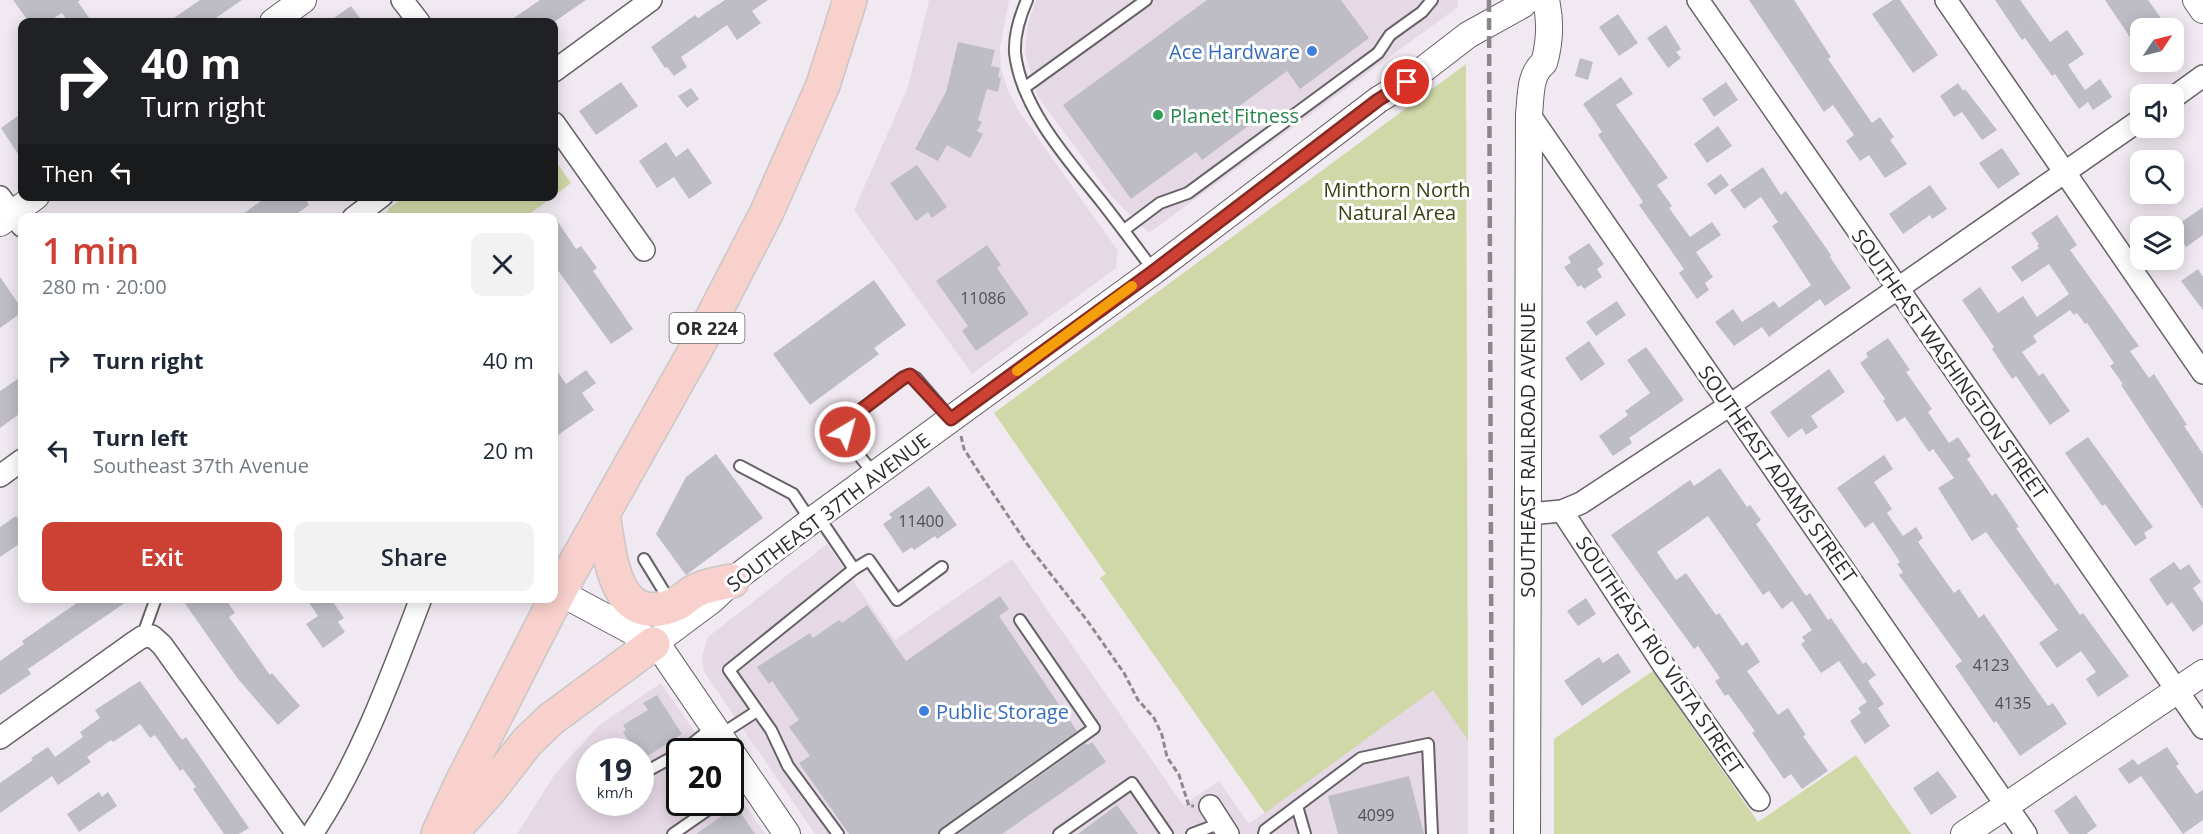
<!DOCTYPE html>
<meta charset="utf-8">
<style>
body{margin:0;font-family:"Open Sans",sans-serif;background:#f2f2f3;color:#1f2937;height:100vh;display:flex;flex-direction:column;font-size:22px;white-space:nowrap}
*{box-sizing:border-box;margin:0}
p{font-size:20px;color:#747a83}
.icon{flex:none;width:33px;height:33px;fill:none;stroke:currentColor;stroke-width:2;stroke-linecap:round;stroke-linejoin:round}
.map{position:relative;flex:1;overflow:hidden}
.details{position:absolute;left:18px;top:213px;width:540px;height:390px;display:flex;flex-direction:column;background:#fff;border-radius:12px;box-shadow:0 3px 15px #0003}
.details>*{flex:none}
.guide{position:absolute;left:18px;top:18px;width:540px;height:183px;border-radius:12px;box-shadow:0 3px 15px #0003;background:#202124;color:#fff;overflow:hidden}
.needle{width:39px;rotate:55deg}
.tools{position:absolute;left:2130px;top:18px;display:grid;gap:12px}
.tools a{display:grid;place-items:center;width:54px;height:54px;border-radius:12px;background:#fff;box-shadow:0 3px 15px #0003;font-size:30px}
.speed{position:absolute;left:576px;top:738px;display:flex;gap:12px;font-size:30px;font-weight:700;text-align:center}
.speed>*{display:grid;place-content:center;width:78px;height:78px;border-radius:50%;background:#fff;box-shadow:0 3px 15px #0003;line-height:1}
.speed small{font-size:15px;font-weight:400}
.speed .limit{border:3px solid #111;border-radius:9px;background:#fff;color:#111}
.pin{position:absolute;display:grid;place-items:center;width:51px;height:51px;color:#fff;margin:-26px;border:3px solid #fff;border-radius:50%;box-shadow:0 2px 6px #0007}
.me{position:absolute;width:66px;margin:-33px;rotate:37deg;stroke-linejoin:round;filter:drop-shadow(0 0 4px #0008)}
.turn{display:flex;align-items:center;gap:21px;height:126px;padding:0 24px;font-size:27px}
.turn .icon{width:78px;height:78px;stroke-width:2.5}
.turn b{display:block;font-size:42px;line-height:51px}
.then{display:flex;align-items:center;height:57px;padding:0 24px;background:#0003;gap:12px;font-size:22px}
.round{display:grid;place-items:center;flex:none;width:63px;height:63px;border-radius:12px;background:#f2f2f3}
.head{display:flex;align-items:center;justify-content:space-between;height:102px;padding:0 24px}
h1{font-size:36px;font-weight:600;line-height:45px;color:#cd4034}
.button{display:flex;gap:12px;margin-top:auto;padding:12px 24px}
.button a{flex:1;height:69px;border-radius:12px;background:#cd4034;color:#fff;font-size:24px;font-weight:600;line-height:69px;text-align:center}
.button a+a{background:#f2f2f3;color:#1f2937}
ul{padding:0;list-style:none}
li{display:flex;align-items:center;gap:18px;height:90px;padding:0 24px}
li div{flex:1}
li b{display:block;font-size:22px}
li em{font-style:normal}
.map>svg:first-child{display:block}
</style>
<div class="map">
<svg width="2203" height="834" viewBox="0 0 2203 834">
<rect width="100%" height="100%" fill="#f1e9f1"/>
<g fill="#e6d9e6" fill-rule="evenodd">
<polygon points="929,0 1009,0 1000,48 1001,68 1007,88 1018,110 1118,251 1116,268 972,374 854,210 908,87"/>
<polygon points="1036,0 1458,0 1458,7 1149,233 1112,197 1038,97 1025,53 1028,24"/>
<polygon points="827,544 895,640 1012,559 1183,805 1219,781 1249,824 1433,689 1468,740 1468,834 815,834 704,672 702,656 708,637"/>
<path d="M661,683L708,751L680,752V802H730L731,784L765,834H517L555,774L598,726ZM590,752H640V802H590Z"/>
</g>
<g fill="#d0d8a7">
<polygon points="1466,64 1468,740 1433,690 1265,813 1100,578 1106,574 994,413"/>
<polygon points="554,159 571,183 554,196"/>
<polygon points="406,196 553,196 553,197 525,217 385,217 389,208"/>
<polygon points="1653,671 1758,822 1856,755 1911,834 1554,834 1554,739"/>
</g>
<g fill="#bebdc6">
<polygon points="13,0 80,0 78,2 92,22 68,22 62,13 48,22 29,22"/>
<polygon points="200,0 242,0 210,22 168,22"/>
<polygon points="540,0 586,0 554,22 508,22"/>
<polygon points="725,0 768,0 752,11 761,23 737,40 727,25 681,57 687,67 674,76 667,67 665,68 651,47 695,15 698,18"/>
<polygon points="1207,0 1341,0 1369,38 1300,89 1287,71 1238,107 1251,124 1202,160 1196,152 1131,199 1063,105"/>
<polygon points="1749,0 1794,0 1831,57 1828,59 1872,123 1880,117 1894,137 1890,140 1907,164 1885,178 1869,155 1860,161 1846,141 1854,135 1833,105 1824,112"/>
<polygon points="1893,0 1900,0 1938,55 1913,73 1872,14"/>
<polygon points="1995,0 2020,0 2050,42 2067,30 2084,54 2068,65 2085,90 2100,79 2112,97 2093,110 2088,102 2079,109 2055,74 2052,76 2025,38 2022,40"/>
<polygon points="2105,0 2148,0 2168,28 2140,28 2140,52"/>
<polygon points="351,6 363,22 328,22"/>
<polygon points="1618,14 1638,43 1619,56 1599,27"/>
<polygon points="1666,25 1681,49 1676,52 1681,58 1668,68 1647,38"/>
<polygon points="958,42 995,50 991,66 1000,68 998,77 1001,78 998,92 987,89 978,120 982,122 977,131 983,134 970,158 947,145 938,161 915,149 946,92"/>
<polygon points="1580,58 1593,62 1588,80 1575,76"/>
<polygon points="1621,77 1633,94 1616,105 1668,178 1657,185 1672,206 1669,208 1690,237 1712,222 1721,235 1696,252 1713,277 1705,283 1709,290 1697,299 1679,273 1684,269 1639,205 1643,202 1598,135 1602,132 1583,104"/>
<polygon points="621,82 638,106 596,135 579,111"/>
<polygon points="1726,82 1738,100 1714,117 1702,99"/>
<polygon points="1958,83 1963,91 1965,89 1997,130 1982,140 1962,112 1954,117 1940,96"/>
<polygon points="691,88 699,99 687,108 678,96"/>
<polygon points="22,113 22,160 1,128"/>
<polygon points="1718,126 1732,146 1707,163 1694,144"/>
<polygon points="666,142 676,157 688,148 712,183 689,199 674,177 657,188 639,161"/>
<polygon points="2002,148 2020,174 1998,189 1979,163"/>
<polygon points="917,165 947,207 932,218 928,212 916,221 890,183"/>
<polygon points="1763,167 1781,195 1786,191 1831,255 1830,257 1851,288 1825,306 1820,299 1769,337 1762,327 1734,346 1715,322 1733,309 1742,322 1774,301 1779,308 1811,285 1772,226 1778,222 1761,197 1744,209 1730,190"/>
<polygon points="1721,174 1729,185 1715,195 1707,184"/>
<polygon points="1930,185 1947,209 1932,219 1930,215 1903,234 1889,214"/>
<polygon points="268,196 304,196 309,205 291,218 237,218"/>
<polygon points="2203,207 2203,235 2186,247 2174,227"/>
<polygon points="2057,215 2077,245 2070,250 2139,346 2130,351 2149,378 2154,374 2187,425 2184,426 2203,454 2203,509 2121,385 2123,384 2110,366 2114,363 2087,323 2085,324 2077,313 2074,315 2070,310 2033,336 2037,342 2022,352 2039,376 2043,373 2070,411 2050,425 2016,376 2012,379 1992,349 1994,347 1962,300 1980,287 1998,313 2023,296 2037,317 2069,294 2049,264 2022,282 2011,267 2039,248 2037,246 2039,244 2031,233"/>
<polygon points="554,216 576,249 581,246 597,268 593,271 633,329 611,344 554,265"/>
<polygon points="1589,243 1604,264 1597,269 1602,277 1584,289 1581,285 1578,287 1564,267 1571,263 1568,257"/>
<polygon points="987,245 1001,265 997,268 1029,314 976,351 962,331 968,326 936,281"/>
<polygon points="2198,269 2203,277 2203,310 2181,281"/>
<polygon points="0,277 22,309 22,312 0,328"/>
<polygon points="874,280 906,325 874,348 879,354 810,405 773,354"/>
<polygon points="1617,301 1626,315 1596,336 1586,322"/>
<polygon points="1888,338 1910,370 1906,372 1932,409 1928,412 1949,443 1958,437 1971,456 1967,459 1992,496 1996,493 2019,527 2016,528 2055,585 2058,583 2080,615 2083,613 2129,676 2098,697 2086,679 2096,672 2081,651 2057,668 2039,643 2058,630 1986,532 1972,541 1938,488 1954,478 1933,449 1929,452 1905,417 1897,422 1883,401 1885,399 1860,363 1868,357 1866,353"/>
<polygon points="1589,341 1605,364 1581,381 1565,358"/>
<polygon points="1646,347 1684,400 1629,438 1632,443 1613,456 1599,436 1628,415 1625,411 1650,393 1627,360"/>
<polygon points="554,367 566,384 586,370 596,383 582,393 594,410 558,435 554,428"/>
<polygon points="1829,369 1845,392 1811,416 1818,427 1806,435 1802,428 1788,438 1770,412"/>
<polygon points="22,376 22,412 0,428 0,391"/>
<polygon points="2088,437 2153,527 2144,533 2147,538 2135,546 2105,504 2102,506 2065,453"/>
<polygon points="716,454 763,518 686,575 656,534 686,477"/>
<polygon points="1884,455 1893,469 1874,482 1892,509 1887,513 1903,536 1916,527 1923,538 1918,542 1954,593 1959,589 1979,618 1984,614 2048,706 2053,703 2067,724 2020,756 1996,721 1994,723 1955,666 1962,661 1899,575 1903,572 1897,564 1900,562 1873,522 1865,528 1837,488"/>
<polygon points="1720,468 1747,507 1750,505 1761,520 1756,524 1806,596 1810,593 1828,620 1831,618 1863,664 1866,662 1876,675 1868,681 1884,704 1878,708 1890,726 1865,744 1850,721 1861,713 1858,708 1867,702 1839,661 1821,673 1801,644 1805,641 1802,637 1812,630 1792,601 1782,609 1769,591 1763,595 1708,516 1657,552 1676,580 1686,573 1716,615 1719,613 1742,646 1747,642 1760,662 1747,671 1778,715 1788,708 1806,735 1803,736 1828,771 1802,789 1791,774 1784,779 1752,733 1755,731 1728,694 1725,696 1715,681 1720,678 1698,646 1694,649 1611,535 1690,480 1694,486"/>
<polygon points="929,486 957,525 937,539 935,536 914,550 912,547 903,553 883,524 892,518 889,514"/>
<polygon points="16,516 22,525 22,542 0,557 0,527"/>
<polygon points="2174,562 2180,570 2189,564 2201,582 2193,588 2203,603 2203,624 2193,632 2172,602 2167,606 2149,579"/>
<polygon points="1000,596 1009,609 999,616 1077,731 941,828 938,834 849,834 799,763 810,756 789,727 799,720 772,681 769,684 757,667 810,633 813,638 839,620 842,623 867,605 906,661"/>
<polygon points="84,598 132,598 28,669 31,674 0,695 0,661 24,644 22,641"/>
<polygon points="181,598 225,598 235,613 229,617 270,675 272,673 300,706 278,725 238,679"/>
<polygon points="306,598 330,598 344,618 338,622 345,632 323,648 306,624 318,616"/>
<polygon points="1586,598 1596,614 1578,626 1567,611"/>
<polygon points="1618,653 1631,672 1582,706 1564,681 1599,657 1603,663"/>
<polygon points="140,681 182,740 186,737 249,828 239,834 224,834 193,789 196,787 183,769 180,771 155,735 150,738 140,724 113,742 111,740 87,757 91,762 58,785 52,776 0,813 0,783 33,760 31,758 48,747 55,757 83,737 80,732 100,718 95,710"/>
<polygon points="657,695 682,734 640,761 640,752 635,752 623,732 626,730 623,725 648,710 643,703"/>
<polygon points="1092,742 1106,762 1002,834 958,834 1086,743 1088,745"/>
<polygon points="2167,747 2179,764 2176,766 2196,794 2203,790 2203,820 2183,834 2141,776 2129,784 2118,769 2133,759 2138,765"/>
<polygon points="1938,771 1957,797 1931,815 1913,788"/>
<polygon points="1409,776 1424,834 1338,834 1328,796"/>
<polygon points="99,792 102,797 108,792 117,806 79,832 67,814"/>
<polygon points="2076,795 2097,826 2086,834 2069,834 2054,811"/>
<polygon points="1117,805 1138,834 1078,834"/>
<polygon points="736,806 755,834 696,834"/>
</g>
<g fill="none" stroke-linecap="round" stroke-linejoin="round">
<defs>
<g id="service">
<path d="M1027,0C1020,16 1014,35 1015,53C1021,108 1068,160 1101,201C1119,224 1136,247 1154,271"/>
<polyline points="1024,88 1146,0"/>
<polyline points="1124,230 1160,203 1188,193 1378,53 1390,35 1422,12 1432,0"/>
<polyline points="740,466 793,494 811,521"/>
<path d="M874,474C864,460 840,439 848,420L903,378L910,375L916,378L951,419"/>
<polyline points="818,516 854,569 869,560 897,600 942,567"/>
<polyline points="644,559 671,603"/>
<polyline points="142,637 156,598"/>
<polyline points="720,735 757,711"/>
<polyline points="682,752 713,727"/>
<polyline points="640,775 680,753"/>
<polyline points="730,794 750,781"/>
<polyline points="1297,806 1305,834"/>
<polyline points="673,834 719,802"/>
<polyline points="838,834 788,766 771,730 729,670 854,569"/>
<polyline points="945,834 1094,728 1020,620"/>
<polyline points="1059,834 1132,783 1167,834"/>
<polyline points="1192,834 1221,823"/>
<polyline points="1264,834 1265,830 1361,758 1428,744 1432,834"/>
</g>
<g id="minor">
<polyline points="402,0 419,22"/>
<polyline points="1698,0 2203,728"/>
<polyline points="1946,0 2203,373"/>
<polyline points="554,71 651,0"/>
<polyline points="2174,97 2203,76"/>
<polyline points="1529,114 2026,834"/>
<polyline points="554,123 644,250"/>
<polyline points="0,197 22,226"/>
<polyline points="353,218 382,196"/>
<polyline points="0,476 22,460"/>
<polyline points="1562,511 1664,666 1759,800"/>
<polyline points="1528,514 1562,511 1581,503 1730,405 2140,120"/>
<polyline points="0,738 133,643 142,637 152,636 162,645 297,834"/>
<polyline points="1210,806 1228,834"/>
<path d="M312,834C360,762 390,679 421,598"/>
</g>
<g id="tertiary">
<polyline points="2196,0 2203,10"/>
<polyline points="273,22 303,0"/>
<polyline points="0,223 36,196"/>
<polyline points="559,592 641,636 664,654 787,834"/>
<polyline points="653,644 712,600 732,581 811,521 1154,271 1378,100 1407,82 1468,35 1522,5 1527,0"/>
<path d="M1527,834L1529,114C1531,98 1529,74 1544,63C1550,42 1551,22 1546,0"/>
<polyline points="1964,834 2203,673"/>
</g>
<g id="trunk">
<path d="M603,514C610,553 613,629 674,605C682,602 688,594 697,590C707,585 721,583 732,581"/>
<polyline points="438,834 460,786 559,592 697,347 766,214 823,85 850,0"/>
<polyline points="450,834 489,791 527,742 551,719 653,644"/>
</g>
</defs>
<use href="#service" stroke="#686168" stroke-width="14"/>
<use href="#minor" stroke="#686168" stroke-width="24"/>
<use href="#tertiary" stroke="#686168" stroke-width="28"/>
<use href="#trunk" stroke="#c8c8c8" stroke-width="36"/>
<polyline stroke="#8f898f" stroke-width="3" stroke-dasharray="6 3" stroke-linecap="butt" points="961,436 964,449 980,474 1027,544 1086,619 1124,673 1138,700 1154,718 1162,735 1167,757 1179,775 1189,806 1194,806"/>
<use href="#service" stroke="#fff" stroke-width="10"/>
<use href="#minor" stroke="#fff" stroke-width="21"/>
<use href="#tertiary" stroke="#fff" stroke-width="26"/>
<use href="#trunk" stroke="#f8d0cc" stroke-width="33"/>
<polyline stroke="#8c868c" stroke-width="4.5" stroke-dasharray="12 6" stroke-linecap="butt" points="1489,0 1492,834"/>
</g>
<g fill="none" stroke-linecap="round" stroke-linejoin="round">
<defs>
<polyline id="route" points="845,432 848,420 903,378 910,375 951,419 1154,271 1378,100 1407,82"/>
</defs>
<use href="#route" stroke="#852a22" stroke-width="15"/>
<use href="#route" stroke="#cd4034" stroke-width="10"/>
<polyline stroke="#f59e0b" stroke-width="10" points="1017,371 1132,286"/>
</g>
<g fill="#3f7fe0" stroke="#fff" stroke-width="2">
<circle cx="1312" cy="51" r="6"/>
<circle cx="924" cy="711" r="6"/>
</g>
<circle fill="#2e9e5b" stroke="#fff" stroke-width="2" cx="1158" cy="115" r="6"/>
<g text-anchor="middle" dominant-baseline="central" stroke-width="6" stroke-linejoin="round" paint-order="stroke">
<g font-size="16" fill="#514f53">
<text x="983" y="298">11086</text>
<text x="921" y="521">11400</text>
<text x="1991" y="665">4123</text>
<text x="2013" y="703">4135</text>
<text x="1376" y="815">4099</text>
</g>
<rect fill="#fff" stroke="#6c6a6c" stroke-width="1.5" x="669.5" y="313" width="75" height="30" rx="4.5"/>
<g font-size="18" font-weight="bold" fill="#2d2a2d">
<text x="707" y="328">OR 224</text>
</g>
<g font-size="20" fill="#366cbe" stroke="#fff" text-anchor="end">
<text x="1300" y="51">Ace Hardware</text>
<text x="936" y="711" text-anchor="start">Public Storage</text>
</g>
<g font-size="20" fill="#27864d" stroke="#fff" text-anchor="start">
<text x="1170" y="115">Planet Fitness</text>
</g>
<g font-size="20" fill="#3a3f10" stroke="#fff">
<text x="1397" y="189">Minthorn North<tspan x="1397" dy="23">Natural Area</tspan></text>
</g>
<g font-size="20" fill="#2d2a2d" stroke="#fff">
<text transform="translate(1950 364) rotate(55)">SOUTHEAST WASHINGTON STREET</text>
<text transform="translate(1527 450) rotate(-90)">SOUTHEAST RAILROAD AVENUE</text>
<text transform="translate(1778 474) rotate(55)">SOUTHEAST ADAMS STREET</text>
<text transform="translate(828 512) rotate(-37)">SOUTHEAST 37TH AVENUE</text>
<text transform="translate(1660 655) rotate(56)">SOUTHEAST RIO VISTA STREET</text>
</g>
</g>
</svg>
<div class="tools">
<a><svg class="needle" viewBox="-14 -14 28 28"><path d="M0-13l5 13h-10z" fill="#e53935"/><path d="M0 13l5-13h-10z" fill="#747a83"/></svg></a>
<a><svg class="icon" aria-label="sound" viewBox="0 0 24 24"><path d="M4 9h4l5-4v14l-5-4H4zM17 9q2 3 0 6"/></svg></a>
<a><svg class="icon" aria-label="search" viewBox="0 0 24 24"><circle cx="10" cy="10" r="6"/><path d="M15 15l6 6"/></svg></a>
<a><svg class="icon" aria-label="layers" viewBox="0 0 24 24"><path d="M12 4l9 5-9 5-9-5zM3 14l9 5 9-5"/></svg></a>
</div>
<div class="speed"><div>19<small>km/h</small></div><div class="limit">20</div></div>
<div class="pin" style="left:1407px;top:82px;background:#d93025"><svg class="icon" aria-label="arrive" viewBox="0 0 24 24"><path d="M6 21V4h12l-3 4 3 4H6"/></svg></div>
<svg class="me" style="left:845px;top:432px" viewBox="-20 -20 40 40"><circle r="17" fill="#cd4034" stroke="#fff" stroke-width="3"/><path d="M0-11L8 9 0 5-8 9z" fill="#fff"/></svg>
<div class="guide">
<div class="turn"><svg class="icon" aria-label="right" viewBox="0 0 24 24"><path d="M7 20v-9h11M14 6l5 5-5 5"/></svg><div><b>40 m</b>Turn right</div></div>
<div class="then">Then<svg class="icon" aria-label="left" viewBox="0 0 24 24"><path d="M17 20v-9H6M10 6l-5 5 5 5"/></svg></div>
</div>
<section class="details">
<div class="head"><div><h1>1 min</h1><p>280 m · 20:00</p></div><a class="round"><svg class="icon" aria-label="close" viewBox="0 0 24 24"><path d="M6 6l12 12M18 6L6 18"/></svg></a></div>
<ul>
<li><svg class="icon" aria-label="right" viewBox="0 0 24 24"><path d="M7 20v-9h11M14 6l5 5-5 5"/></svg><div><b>Turn right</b></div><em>40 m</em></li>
<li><svg class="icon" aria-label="left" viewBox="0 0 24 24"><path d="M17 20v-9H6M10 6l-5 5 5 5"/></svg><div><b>Turn left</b><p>Southeast 37th Avenue</p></div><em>20 m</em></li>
</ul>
<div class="button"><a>Exit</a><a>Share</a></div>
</section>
</div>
